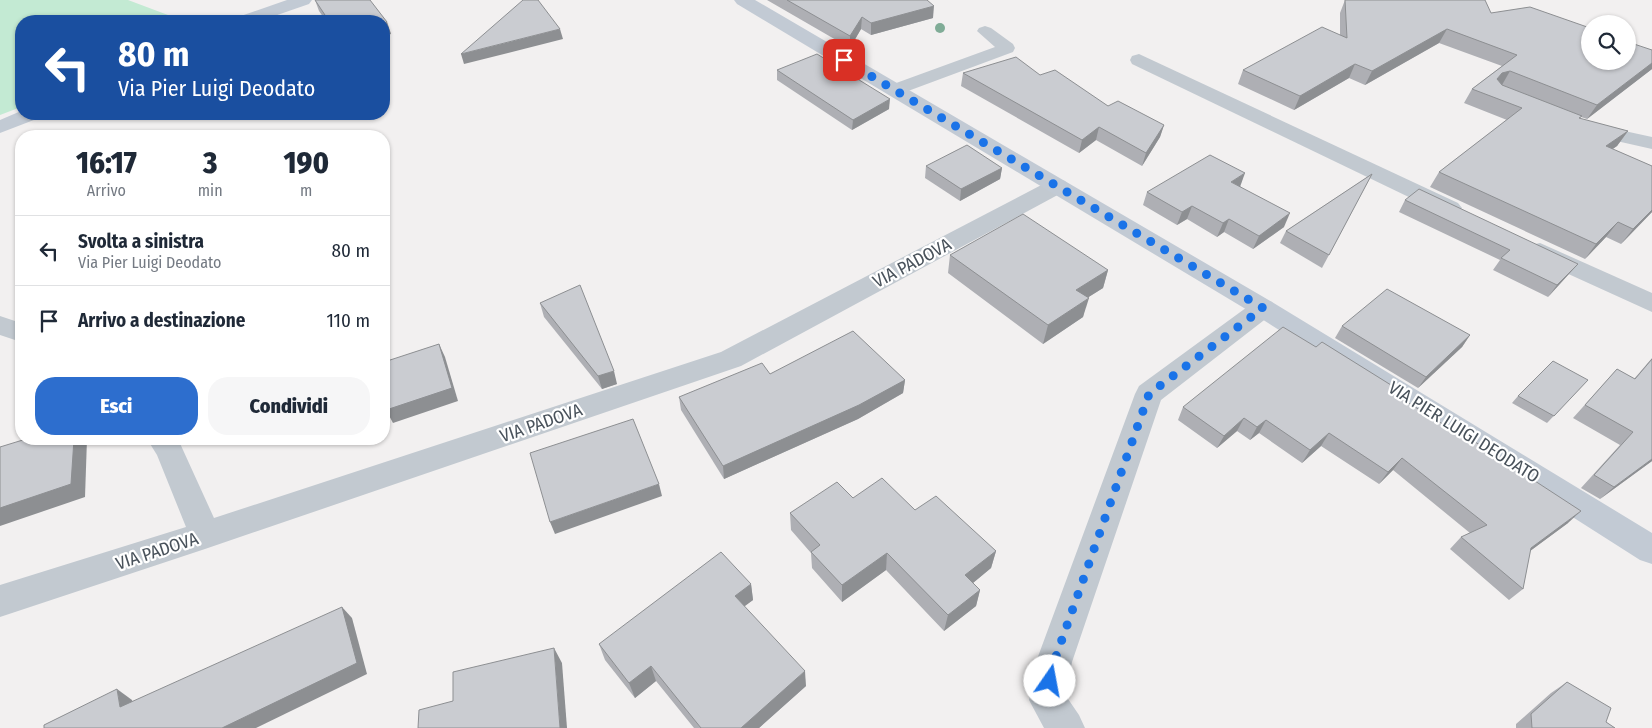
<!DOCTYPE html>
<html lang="it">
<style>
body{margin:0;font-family:"Fira Sans Condensed",sans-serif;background:#f6f6f7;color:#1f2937;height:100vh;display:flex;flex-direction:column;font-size:19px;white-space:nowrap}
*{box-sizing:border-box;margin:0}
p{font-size:16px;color:#747a83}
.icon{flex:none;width:28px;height:28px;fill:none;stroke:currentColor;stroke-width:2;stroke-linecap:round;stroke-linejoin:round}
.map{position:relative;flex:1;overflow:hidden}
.drawer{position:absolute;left:15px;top:130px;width:375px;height:315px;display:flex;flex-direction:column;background:#fff;border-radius:20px;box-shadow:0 1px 4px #0004}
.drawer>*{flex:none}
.guide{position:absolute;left:15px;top:15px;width:375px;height:105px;border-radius:20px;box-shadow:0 1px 4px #0004;background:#1a4fa0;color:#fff;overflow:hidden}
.fabs{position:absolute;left:1581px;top:15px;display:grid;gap:10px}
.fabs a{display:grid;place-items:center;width:55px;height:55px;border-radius:50%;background:#fff;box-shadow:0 1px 4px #0004;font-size:25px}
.pin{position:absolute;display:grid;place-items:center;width:42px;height:42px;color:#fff;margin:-21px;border-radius:10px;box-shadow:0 2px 8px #0006}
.me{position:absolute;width:55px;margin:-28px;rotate:12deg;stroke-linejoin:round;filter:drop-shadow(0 0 4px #0008)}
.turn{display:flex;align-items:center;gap:18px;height:105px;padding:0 20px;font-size:22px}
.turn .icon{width:65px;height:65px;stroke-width:2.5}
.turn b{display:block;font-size:35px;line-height:42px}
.eta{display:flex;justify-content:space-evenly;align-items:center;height:85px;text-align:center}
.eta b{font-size:30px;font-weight:800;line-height:35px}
.primary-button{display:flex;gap:10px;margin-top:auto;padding:10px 20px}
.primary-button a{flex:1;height:58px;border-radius:20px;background:#2d6ece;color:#fff;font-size:20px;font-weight:800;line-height:58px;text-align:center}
.primary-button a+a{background:#f6f6f7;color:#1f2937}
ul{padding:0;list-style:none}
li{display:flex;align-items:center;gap:15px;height:70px;padding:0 20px;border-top:1px solid #e0e1e3}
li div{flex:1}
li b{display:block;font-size:19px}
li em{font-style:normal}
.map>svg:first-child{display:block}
</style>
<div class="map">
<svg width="1652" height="728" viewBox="0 0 1652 728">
<rect width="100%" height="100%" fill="#f2f0f0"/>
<polygon fill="#c3ead3" points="0,0 128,0 184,21 21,21 21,107 0,115"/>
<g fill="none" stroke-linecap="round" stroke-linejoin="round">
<polygon fill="#c2c9d0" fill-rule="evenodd" points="985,26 991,28 1013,44 1015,48 1013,52 900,94 894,95 888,94 885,90 888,86 995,47 977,31 979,28"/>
<g fill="#c2c9d0" fill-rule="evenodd">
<polygon points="1139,54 1458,203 1462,208 1458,213 1450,215 1442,213 1132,64 1130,60 1132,56"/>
<polygon points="1588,123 1652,137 1652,149 1581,133 1578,129 1581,125"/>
<polygon points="1057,179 1065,181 1068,186 1065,191 741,366 205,549 0,617 0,585 186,527 157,455 147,439 178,439 214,518 721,352 1049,181"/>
<polygon points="1540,243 1652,293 1652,312 1531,257 1528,251 1531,245"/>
<polygon points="1263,299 1272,302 1276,308 1272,314 1161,400 1072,662 1066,696 1079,715 1085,728 1044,728 1029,700 1036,662 1135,394 1139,386 1254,302"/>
<polygon points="0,316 21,323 21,342 0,335"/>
</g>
<g fill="#c2cad4" fill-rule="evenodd">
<polygon points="287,0 312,0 309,4 260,21 235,21 238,17"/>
<polygon points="734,0 755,0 1272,302 1652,533 1652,564 1640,560 1254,314 737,4"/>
<polygon points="21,111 21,114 42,114 39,118 0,133 0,120"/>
</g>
</g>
<circle fill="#80ac97" cx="940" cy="28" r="5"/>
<g fill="#aeafb4">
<polygon points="315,0 387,22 391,34 384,21 326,21 319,11"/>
<polygon points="767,0 927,0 933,18 871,35 861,29 850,48"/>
<polygon points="1345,0 1491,13 1652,50 1652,69 1587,119 1581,117 1580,119 1628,131 1617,146 1612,149 1652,166 1652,212 1621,244 1606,237 1585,259 1430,187 1439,172 1507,120 1464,103 1472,89 1502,66 1439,43 1365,85 1349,78 1294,110 1238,84 1243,70 1340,35 1340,13"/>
<polygon points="777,70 889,109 852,130 777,80"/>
<polygon points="963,73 1040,75 1108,106 1164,125 1160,137 1142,166 1096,140 1079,153 961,86"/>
<polygon points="926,166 1002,168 1000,179 960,201 925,178"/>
<polygon points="1372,174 1322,268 1280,243 1286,231"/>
<polygon points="1240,186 1284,227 1253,249 1224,232 1217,237 1187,219 1177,225 1143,205 1147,192"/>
<polygon points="1405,200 1578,264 1548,297 1493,270 1500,260 1399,212"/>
<polygon points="950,255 1108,270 1103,288 1087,298 1083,317 1043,344 948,273"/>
<polygon points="540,303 617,384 602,389 544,317"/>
<polygon points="1342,326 1470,335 1462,347 1418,388 1335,338"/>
<polygon points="1652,358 1652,461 1600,499 1581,488 1620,445 1573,418 1617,369 1634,379"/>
<polygon points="770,374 905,380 903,393 858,419 724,479 681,410 679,397"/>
<polygon points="1588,380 1547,423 1512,403 1518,396"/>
<polygon points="1403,400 1568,523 1530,551 1523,589 1509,600 1450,549 1461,537 1470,533 1393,470 1379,484 1321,446 1302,463 1259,433 1250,440 1237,431 1217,448 1178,420 1183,407"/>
<polygon points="853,498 915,510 996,551 991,568 973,583 980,590 976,606 944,631 886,570 842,602 812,568 811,553 791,530 790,513"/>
<polygon points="751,584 753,600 744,606 806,686 759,728 694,728 656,681 635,698 605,660 599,644"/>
<polygon points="1567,682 1606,722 1615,728 1516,728 1516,724 1551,693"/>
</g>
<g fill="#8d8f92">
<polygon points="934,6 933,18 871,35 871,23"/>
<polygon points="862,17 861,29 850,48 850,36"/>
<polygon points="387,22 391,34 384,36 384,23"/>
<polygon points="560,29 563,39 464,64 461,54"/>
<polygon points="1447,29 1439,43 1365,85 1372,71"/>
<polygon points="1652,63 1652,69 1587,119 1597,105"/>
<polygon points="1355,64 1349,78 1294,110 1300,96"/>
<polygon points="1510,71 1502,85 1497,79 1502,73"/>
<polygon points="890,99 889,109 852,130 853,120"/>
<polygon points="1164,125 1160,137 1142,166 1146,153"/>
<polygon points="1099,127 1096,140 1079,153 1082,140"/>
<polygon points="1628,131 1617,146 1596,161 1606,146"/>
<polygon points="1002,168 1000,179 960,201 961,189"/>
<polygon points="1245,173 1240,187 1231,182"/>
<polygon points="1192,206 1187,219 1177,225 1182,212"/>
<polygon points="1652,210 1652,212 1621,244 1633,229"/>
<polygon points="1290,213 1284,227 1253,249 1259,236"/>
<polygon points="1229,219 1224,232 1217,237 1223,223"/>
<polygon points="1618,222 1606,237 1585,259 1596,244"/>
<polygon points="1578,264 1548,297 1557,285"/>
<polygon points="1108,270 1103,288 1071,308 1076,290"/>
<polygon points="1089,298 1083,317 1043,344 1048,325"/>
<polygon points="1470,335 1462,347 1418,388 1426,377"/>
<polygon points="439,344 445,357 458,401 393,423 386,410"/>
<polygon points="614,371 617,384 602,389 598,376"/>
<polygon points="905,380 903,393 858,419 724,479 723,466"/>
<polygon points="1244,418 1237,431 1217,448 1224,436"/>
<polygon points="1266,420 1259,433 1250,440 1257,427"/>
<polygon points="1329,433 1321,446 1302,463 1310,450"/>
<polygon points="74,439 87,439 85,497 0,526 0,508"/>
<polygon points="1402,458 1393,470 1379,484 1388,472"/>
<polygon points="1652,459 1652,461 1600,499 1614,487"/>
<polygon points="659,484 662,496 555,534 550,522"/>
<polygon points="1581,511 1568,523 1518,560 1531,548"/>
<polygon points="996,551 991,568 962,592 965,575"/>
<polygon points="887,553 886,570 842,602 842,585"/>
<polygon points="751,584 753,600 737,612 735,596"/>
<polygon points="980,590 976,606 944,631 948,615"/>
<polygon points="342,607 352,618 367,674 256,728 222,728"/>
<polygon points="554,648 562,663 567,728 560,728"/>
<polygon points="651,666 656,681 635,698 629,683"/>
<polygon points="805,671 806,686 759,728 741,728"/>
<polygon points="117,689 132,700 135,717 120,707"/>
</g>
<g fill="#caccd1" stroke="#8d8f92">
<polygon points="315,0 370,0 387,22 384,23 384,21 329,21"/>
<polygon points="523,0 538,0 560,29 461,54"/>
<polygon points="787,0 927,0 934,6 871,23 862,17 850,36"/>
<polygon points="1345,0 1485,0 1491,13 1530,7 1590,28 1590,61 1628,61 1628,42 1652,50 1652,63 1597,105 1510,71 1502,73 1497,79 1502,85 1582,116 1579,118 1628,131 1606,146 1652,166 1652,210 1633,229 1618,222 1596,244 1439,172 1522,108 1472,89 1517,55 1447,29 1372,71 1355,64 1300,96 1243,70 1322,27 1347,38"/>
<polygon points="817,54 890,99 853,120 777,70"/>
<polygon points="1016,57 1040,75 1055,70 1108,106 1118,101 1164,125 1146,153 1099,127 1082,140 963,73"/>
<polygon points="967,145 1002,168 961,189 926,166"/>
<polygon points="1210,155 1245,173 1231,182 1290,213 1259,236 1229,219 1223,223 1192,206 1182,212 1147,192"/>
<polygon points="1372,174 1329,255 1286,231"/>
<polygon points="1419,189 1578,264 1557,285 1501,258 1510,250 1405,200"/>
<polygon points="1023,214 1108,270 1076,290 1089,298 1048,325 950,255"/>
<polygon points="580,285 614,371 598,376 540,303"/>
<polygon points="1387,289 1470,335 1426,377 1342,326"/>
<polygon points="1283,327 1316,347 1322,342 1407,395 1402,399 1467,439 1469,438 1581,511 1531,548 1523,589 1461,537 1487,525 1402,458 1388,472 1329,433 1310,450 1266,420 1257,427 1244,418 1224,436 1183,407"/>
<polygon points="853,331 905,380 859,405 723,466 679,397 762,363 770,374"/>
<polygon points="439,344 452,388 386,410 384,401 384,362"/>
<polygon points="1652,359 1652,459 1614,487 1594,475 1633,432 1585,405 1617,369 1635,379"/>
<polygon points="1553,361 1588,380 1554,416 1518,396"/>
<polygon points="633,419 659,484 550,522 530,453"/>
<polygon points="26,439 74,439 71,484 0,508 0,447"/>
<polygon points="882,478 915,510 936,496 996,551 965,575 980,590 948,615 887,553 842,585 811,552 820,545 790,513 837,482 853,498"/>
<polygon points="721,552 751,584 735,596 805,671 741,728 701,728 651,666 629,683 599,644"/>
<polygon points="342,607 357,663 222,728 44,728 44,725 117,689 120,707"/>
<polygon points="554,648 560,728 418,728 419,710 453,701 453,672"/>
<polygon points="1567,682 1611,708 1606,722 1615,728 1532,728 1531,714"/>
</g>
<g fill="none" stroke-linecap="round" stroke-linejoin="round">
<polyline stroke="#1a73e8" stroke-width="9" stroke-dasharray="0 16.2" points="844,60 1263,308 1149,394 1054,662 1050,681"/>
</g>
<g text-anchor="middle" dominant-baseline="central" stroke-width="4.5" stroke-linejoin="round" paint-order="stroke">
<g font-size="18" fill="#49525b" stroke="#fff">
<text transform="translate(912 263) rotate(-28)">VIA PADOVA</text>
<text transform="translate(541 423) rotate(-19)">VIA PADOVA</text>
<text transform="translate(1464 432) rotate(32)">VIA PIER LUIGI DEODATO</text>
<text transform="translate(157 551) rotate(-18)">VIA PADOVA</text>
</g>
</g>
</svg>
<div class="fabs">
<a><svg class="icon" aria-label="search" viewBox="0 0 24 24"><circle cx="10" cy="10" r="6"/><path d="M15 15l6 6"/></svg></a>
</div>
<div class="pin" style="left:844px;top:60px;background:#d93025"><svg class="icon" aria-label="arrive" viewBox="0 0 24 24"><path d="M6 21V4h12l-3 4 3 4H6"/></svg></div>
<svg class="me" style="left:1050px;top:681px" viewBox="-20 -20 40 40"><circle r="19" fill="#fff"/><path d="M0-13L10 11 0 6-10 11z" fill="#1a73e8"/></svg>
<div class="guide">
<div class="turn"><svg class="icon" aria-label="left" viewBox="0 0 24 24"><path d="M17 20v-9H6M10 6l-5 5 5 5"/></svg><div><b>80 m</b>Via Pier Luigi Deodato</div></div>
</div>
<section class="drawer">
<div class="eta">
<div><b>16:17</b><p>Arrivo</p></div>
<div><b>3</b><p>min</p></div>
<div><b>190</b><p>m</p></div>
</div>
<ul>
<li><svg class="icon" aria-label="left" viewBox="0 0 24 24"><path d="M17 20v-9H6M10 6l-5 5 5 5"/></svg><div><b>Svolta a sinistra</b><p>Via Pier Luigi Deodato</p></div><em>80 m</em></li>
<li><svg class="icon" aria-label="arrive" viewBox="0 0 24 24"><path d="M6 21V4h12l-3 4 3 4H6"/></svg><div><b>Arrivo a destinazione</b></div><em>110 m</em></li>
</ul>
<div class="primary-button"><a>Esci</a><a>Condividi</a></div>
</section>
</div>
